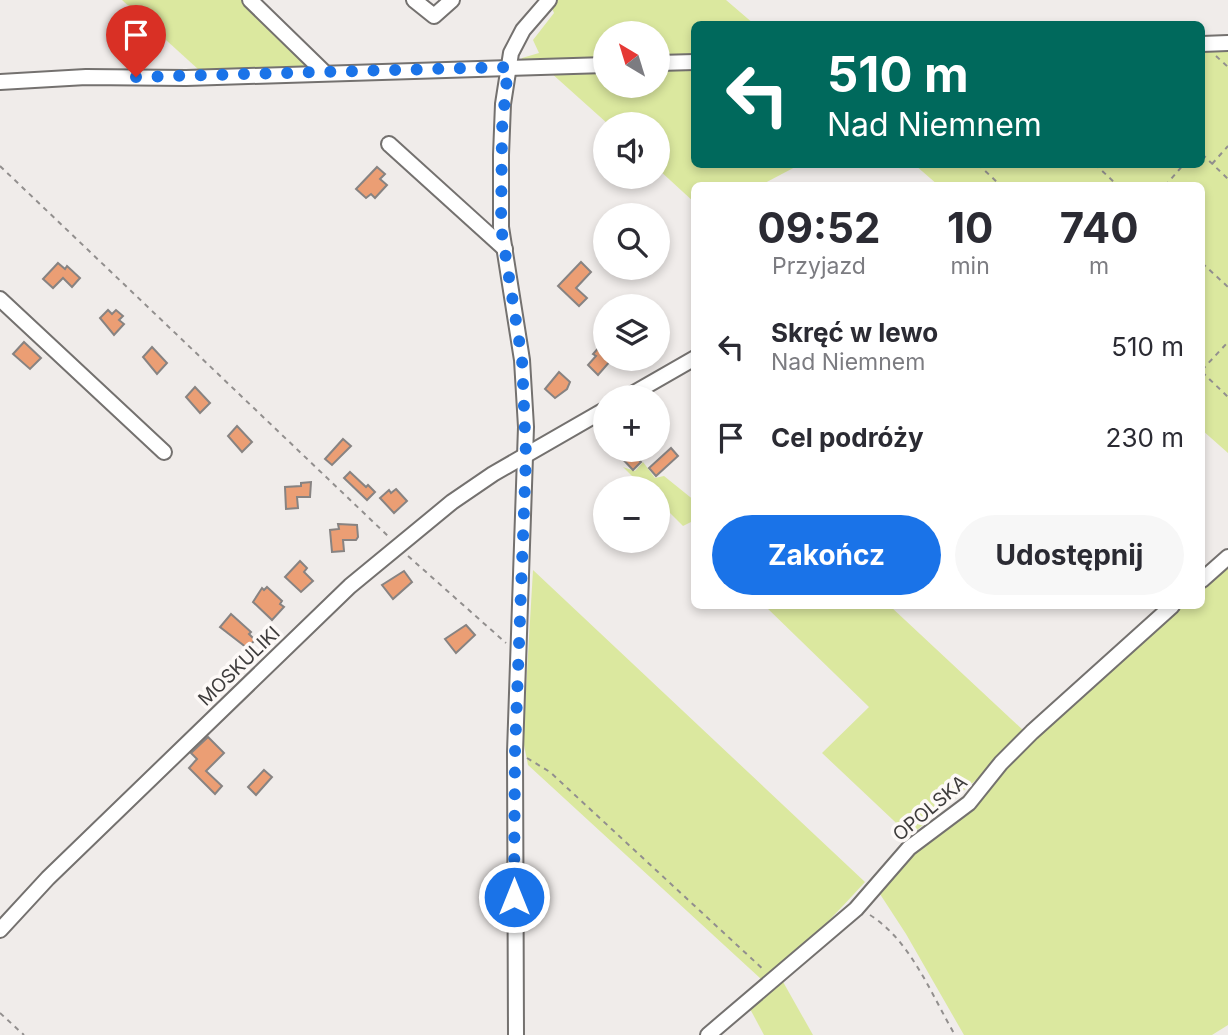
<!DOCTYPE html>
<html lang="pl">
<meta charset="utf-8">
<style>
body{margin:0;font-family:Inter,sans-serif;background:#f7f7f7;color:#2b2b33;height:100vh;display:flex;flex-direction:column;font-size:26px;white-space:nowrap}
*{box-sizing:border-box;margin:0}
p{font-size:23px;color:#7c7c81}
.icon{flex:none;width:38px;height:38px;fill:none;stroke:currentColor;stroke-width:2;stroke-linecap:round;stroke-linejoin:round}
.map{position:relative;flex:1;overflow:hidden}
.side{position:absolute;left:691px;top:182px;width:514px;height:427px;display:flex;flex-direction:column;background:#fff;border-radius:10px;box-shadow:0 4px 10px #0003}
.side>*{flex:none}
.guide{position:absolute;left:691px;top:21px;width:514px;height:147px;border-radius:10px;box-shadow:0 4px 10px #0003;background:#00695c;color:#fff;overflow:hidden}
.needle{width:46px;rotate:322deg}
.buttons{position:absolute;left:593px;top:21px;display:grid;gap:14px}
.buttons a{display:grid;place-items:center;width:77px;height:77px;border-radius:50%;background:#fff;box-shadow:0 4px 10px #0003;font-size:35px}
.pin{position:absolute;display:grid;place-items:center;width:60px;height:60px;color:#fff;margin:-72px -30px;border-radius:50% 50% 50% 0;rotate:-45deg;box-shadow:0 0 7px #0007}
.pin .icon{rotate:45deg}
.me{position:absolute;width:77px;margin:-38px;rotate:0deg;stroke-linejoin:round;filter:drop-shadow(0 0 5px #0008)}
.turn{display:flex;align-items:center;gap:24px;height:147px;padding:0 21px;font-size:32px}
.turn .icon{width:91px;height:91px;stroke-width:2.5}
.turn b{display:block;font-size:49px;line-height:60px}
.eta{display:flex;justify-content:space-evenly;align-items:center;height:119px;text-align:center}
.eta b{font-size:42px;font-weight:700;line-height:49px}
.cta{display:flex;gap:14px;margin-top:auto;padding:14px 21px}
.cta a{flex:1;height:80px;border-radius:42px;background:#1a73e8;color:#fff;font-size:28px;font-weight:700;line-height:80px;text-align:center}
.cta a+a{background:#f7f7f7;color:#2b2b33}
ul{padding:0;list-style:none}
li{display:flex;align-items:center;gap:21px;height:91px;padding:0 21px}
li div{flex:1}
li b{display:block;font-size:26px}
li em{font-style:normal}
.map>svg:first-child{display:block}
</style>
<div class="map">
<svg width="1228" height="1035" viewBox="0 0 1228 1035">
<rect width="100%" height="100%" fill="#f0ecea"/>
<g fill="#dbe89f">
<polygon points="122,0 242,0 310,67 199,70"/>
<polygon points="558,0 726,0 754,24 695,24 695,57 658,59 658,33 606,33 605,60 521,62 522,58 539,53 533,40 554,13 551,6"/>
<polygon points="1228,48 1228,453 1202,430 1202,186 938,185 915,165 1202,164 1202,49"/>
<polygon points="695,66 695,164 799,165 761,185 695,186 695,203 658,169 658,124 608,124 550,72 605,70 606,86 658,86 658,67"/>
<polygon points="643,462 655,478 664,476 695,501 695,520 683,526 658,501 658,488 644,488 623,467 635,471"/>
<path d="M1228,564V1025L1212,1035H964L906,934L878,891C971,788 1079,698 1182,606H1202V587Z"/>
<path d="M533,570L865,882C832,918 801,952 761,979L528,765L523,740Z"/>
<polygon points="765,606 890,606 1024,731 982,775 910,836 822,753 869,707"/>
<polygon points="782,980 813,1035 764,1035 749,1007"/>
</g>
<g fill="#eb9e74" stroke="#878382" stroke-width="2">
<polygon points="377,167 385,174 380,179 387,185 375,198 371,194 366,198 356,189"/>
<polygon points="581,262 591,272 576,288 587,298 579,306 558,286"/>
<polygon points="58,263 65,269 67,266 80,278 72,287 63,278 53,288 43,279"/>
<polygon points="108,310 112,314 116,310 123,316 119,320 124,324 114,335 100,318"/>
<polygon points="24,342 41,358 30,369 13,354"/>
<polygon points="600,346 604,348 606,346 606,359 612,359 598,375 588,365 596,356 593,354"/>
<polygon points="152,347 167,363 157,374 143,357"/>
<polygon points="559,372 570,382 567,389 555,398 545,389"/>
<polygon points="195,387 210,403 200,413 186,397"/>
<polygon points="237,426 252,442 242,452 228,436"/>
<polygon points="343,439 351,446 332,465 325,459"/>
<polygon points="671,448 678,456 656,476 649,468"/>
<polygon points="623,450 629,450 641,462 633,470 618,454"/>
<polygon points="350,472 366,487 368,485 375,492 367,500 344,478"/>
<polygon points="311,482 310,497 297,497 298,508 286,509 285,487 301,486 301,483"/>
<polygon points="396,489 407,501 394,513 380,498 389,490 391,493"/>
<polygon points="338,524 357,525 358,537 356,540 343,540 344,551 332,552 330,530 339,529"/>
<polygon points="300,561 307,568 304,572 313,581 301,592 285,577"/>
<polygon points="404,571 412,582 393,599 382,585"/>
<polygon points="267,587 282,601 280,604 284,607 272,620 253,602 262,588 264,590"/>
<polygon points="231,614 251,632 249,634 255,640 247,648 220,627"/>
<polygon points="466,625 475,635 456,653 445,639"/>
<polygon points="208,737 224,753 206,771 222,786 215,794 189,768 197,759 191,753"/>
<polygon points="264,770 272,777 256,795 248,787"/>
</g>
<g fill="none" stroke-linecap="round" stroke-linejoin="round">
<defs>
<g id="minor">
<polyline points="250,0 325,73"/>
<polyline points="414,0 434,16 452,0"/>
<polyline points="1202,44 1228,43"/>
<polyline points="658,63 695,62"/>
<polyline points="0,82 86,77 186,78 606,65"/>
<polyline points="389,144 505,249"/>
<polyline points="0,299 164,452"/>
<polyline points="627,397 695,358"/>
<polyline points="1202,580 1228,557"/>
<polyline points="0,930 48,878 350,586 452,502 493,474 606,409"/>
<polyline points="516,1035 515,752 526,427 522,360 501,227 501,155 503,104 511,53 523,30 549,0"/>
<polyline points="708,1035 856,909 909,848 969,803 1001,763 1032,732 1172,606"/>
</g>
</defs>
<use href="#minor" stroke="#74716f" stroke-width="18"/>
<g stroke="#928f8e" stroke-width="2" stroke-dasharray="5 5" stroke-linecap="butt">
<polyline points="1216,56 1228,67"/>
<polyline points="1202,154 1228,179"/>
<polyline points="978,164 1001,186"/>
<polyline points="1095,164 1118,186"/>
<polyline points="1212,164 1228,146"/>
<polyline points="0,166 389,537"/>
<polyline points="1165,186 1184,164"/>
<polyline points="1202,263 1228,287"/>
<polyline points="1202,370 1228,342"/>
<polyline points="1202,372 1228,397"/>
<polyline points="408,556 506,643"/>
<polyline points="527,758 550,772 765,971"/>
<path d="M870,915C911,941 931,994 955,1035"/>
<polyline points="0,1013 24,1035"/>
</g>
<use href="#minor" stroke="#fff" stroke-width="14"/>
</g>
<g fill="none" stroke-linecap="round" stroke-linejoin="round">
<polyline stroke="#1a73e8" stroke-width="12" stroke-dasharray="0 21.6" points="136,77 508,67 502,129 501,227 522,359 526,456 515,752 514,897"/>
</g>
<g text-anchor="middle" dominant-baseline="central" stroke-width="7" stroke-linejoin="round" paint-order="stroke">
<g font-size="19" fill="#3e3c3c" stroke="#fdf9f7">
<text transform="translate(239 666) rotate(-44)">MOSKULIKI</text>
<text transform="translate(930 808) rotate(-40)">OPOLSKA</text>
</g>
</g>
</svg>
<div class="buttons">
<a><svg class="needle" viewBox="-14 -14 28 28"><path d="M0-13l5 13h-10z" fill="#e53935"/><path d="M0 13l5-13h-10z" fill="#7c7c81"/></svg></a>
<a><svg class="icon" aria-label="sound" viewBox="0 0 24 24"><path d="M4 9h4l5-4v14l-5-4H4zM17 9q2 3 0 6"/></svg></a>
<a><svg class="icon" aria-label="search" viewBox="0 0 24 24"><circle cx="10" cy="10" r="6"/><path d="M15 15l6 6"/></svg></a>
<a><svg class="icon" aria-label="layers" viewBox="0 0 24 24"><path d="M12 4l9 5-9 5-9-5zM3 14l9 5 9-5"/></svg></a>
<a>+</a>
<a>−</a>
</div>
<div class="pin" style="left:136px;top:77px;background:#d93025"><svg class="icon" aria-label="arrive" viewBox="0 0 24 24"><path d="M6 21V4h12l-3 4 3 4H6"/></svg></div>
<svg class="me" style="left:514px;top:897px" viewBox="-20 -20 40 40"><circle r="17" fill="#1a73e8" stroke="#fff" stroke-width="3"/><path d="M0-11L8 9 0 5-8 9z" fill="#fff"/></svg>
<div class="guide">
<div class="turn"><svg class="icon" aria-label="left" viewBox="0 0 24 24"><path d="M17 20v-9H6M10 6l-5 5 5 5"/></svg><div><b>510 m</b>Nad Niemnem</div></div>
</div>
<section class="side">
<div class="eta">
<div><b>09:52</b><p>Przyjazd</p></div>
<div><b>10</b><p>min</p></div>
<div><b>740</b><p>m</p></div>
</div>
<ul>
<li><svg class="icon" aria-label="left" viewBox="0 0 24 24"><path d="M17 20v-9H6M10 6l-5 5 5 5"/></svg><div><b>Skręć w lewo</b><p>Nad Niemnem</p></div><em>510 m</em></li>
<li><svg class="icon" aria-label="arrive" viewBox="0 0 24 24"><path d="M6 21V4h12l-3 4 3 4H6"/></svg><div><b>Cel podróży</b></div><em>230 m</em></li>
</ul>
<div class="cta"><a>Zakończ</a><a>Udostępnij</a></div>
</section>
</div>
